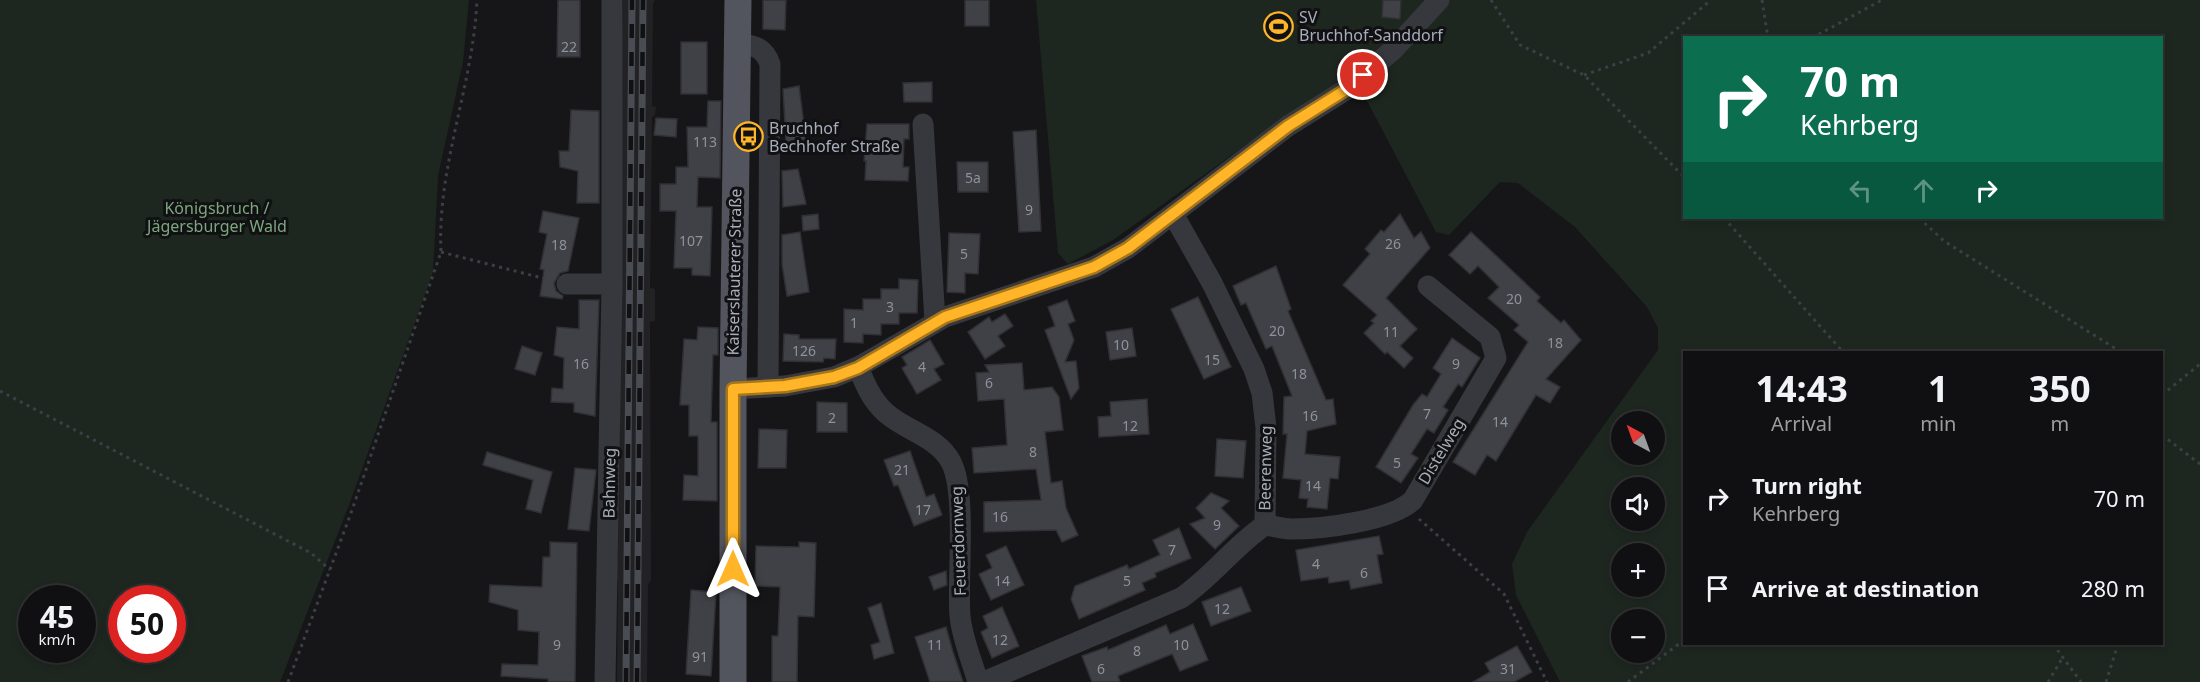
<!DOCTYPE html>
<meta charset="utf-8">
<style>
body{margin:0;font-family:"Noto Sans",sans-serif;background:#1e1e20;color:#f1f3f6;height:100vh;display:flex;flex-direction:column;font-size:22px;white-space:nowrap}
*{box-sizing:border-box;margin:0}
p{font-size:20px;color:#9c9d9f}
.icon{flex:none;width:33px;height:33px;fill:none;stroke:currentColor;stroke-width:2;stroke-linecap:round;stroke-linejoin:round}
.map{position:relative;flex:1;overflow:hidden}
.drawer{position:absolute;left:1683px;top:351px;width:480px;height:294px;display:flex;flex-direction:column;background:#101012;border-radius:0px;box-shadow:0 3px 9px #0003,0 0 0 2px #303032}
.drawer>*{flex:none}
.top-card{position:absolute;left:1683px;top:36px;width:480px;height:183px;border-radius:0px;box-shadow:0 3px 9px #0003,0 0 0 2px #303032;background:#0b6e4f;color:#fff;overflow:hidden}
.needle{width:39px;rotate:319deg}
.tools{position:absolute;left:1611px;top:411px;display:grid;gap:12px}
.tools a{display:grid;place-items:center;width:54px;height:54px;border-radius:50%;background:#101012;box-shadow:0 3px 9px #0003,0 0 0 2px #303032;font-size:30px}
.speed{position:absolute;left:18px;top:585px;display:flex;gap:12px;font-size:30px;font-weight:700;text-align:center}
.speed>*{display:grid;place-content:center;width:78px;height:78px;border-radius:50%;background:#101012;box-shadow:0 3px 9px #0003,0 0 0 2px #303032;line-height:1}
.speed small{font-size:15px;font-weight:400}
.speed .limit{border:9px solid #d22;background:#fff;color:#111}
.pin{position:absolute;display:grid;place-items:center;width:51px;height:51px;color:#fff;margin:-26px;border:3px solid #fff;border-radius:50%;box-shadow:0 2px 6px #0007}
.me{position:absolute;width:66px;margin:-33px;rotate:0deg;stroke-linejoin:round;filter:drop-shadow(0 0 4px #0008)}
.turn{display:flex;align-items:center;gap:21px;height:126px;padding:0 18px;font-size:27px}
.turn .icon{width:78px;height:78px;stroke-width:2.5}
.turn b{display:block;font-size:42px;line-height:51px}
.lanes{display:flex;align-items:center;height:57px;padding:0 18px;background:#0003;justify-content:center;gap:30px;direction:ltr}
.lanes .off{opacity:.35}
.eta{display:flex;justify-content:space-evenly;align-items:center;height:102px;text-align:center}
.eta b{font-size:36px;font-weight:700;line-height:42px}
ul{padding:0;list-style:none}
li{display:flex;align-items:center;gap:18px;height:90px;padding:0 18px}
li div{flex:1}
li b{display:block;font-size:22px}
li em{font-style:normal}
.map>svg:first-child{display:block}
</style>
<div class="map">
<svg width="2200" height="682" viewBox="0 0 2200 682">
<rect width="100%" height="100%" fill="#161618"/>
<polygon fill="#222225" points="623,0 655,0 653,4 652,106 656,107 655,115 652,117 650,288 655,289 655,321 650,322 651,580 648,585 647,682 617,682 618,582 614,577 618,558"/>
<g fill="#1d271f" fill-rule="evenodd">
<path d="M0,0H469L463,62L438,176L433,272L349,505L280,682H0ZM32,598H82V650H32ZM122,598H172V650H122Z"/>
<path d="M1036,0H2200V682H1560L1516,595L1512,564L1527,532L1658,350V328L1647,307L1575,227L1518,183L1500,182L1449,235L1436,232L1365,97L1350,80L1289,114L1113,240L1068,264L1058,253ZM1684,38H2162V218H1684ZM1684,352H2162V644H1684ZM1622,422H1654V454H1622ZM1622,488H1654V520H1622ZM1622,554H1654V586H1622ZM1622,620H1654V652H1622Z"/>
</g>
<g fill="#404146" stroke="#303035" stroke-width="1.5">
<polygon points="558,0 580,0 580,57 557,57"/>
<polygon points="763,0 786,0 785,30 763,29"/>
<rect x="965" y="0" width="24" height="26"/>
<polygon points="1383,0 1401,0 1400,19 1382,17"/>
<rect x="681" y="42" width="26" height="52"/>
<polygon points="932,82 932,102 904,102 903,83"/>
<polygon points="799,86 806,140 786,143 783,89"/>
<polygon points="708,101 721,101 720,178 698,177 697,207 712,207 710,276 692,275 692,268 674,268 676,211 660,211 660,184 676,184 676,167 688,167 687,127 707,127"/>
<polygon points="571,110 599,111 599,203 577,203 578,171 560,167 559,151 569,151"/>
<polygon points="656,118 677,119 676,137 654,135"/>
<polygon points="867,124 909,124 909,139 904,139 903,167 909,167 908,181 865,180 866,161 864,161"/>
<polygon points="1036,130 1041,231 1019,232 1013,132"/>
<polygon points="957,162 988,162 988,192 958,192"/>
<polygon points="798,169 806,204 783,207 782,171"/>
<polygon points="543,211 579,218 568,271 560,273 554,283 556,291 563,296 562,299 540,296 544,270 540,269 547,234 539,232"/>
<polygon points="818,214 819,229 803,231 802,216"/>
<polygon points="1400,214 1414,238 1421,232 1430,248 1386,298 1417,329 1400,346 1413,358 1404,368 1387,352 1385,354 1364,333 1374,323 1371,321 1377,315 1343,285 1370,254 1365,249 1381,230 1384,232"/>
<polygon points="800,232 809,292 787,296 782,264 782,235"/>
<polygon points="1471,232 1540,297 1537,301 1561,323 1564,320 1581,340 1546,379 1560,387 1550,403 1536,395 1496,461 1487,455 1475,475 1453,462 1528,342 1514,330 1519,325 1488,298 1499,287 1478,266 1470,274 1449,255"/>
<polygon points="949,233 980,234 978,274 965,273 965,293 947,292"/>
<polygon points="1276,266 1291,309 1288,311 1326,400 1333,399 1336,424 1307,431 1305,454 1340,457 1338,479 1330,478 1327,509 1307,507 1308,499 1299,498 1301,480 1283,478 1287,434 1283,434 1284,397 1292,396 1272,346 1266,349 1246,303 1241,305 1233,286"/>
<polygon points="899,279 918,280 917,313 899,313 899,324 881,324 881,335 863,334 863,343 844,342 844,309 863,310 863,299 881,299 881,289 899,289"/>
<polygon points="1198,297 1231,367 1204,379 1171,309"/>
<polygon points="579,300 599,300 595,416 574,412 574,403 551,402 552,388 563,389 564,358 554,355 557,327 579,329"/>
<polygon points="1067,300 1075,321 1068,324 1074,340 1065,362 1076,361 1079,388 1071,399 1045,330 1055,326 1048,307"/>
<polygon points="1005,314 1013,326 998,336 1005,346 985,359 968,332 989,317 992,322"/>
<polygon points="698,327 718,328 718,355 713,355 711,422 717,422 717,501 683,500 684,475 698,476 698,436 689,436 689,405 680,405 684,339 697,340"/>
<polygon points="1132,328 1136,356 1110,360 1106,332"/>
<polygon points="784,334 799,335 799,339 836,339 835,359 824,358 823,362 783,361"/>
<polygon points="1452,338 1480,358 1462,387 1458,384 1443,407 1448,410 1434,433 1427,429 1411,454 1418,458 1401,483 1376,467 1413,405 1422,394 1427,397 1441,374 1433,368"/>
<polygon points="930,340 944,364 934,369 941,380 917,394 902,368 907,365 902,357"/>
<polygon points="522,346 542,353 535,375 515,369"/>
<polygon points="1022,363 1024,390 1052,387 1059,397 1063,430 1045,432 1051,483 1062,481 1066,508 1078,535 1062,542 1056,530 984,532 984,502 1041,500 1036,469 974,473 972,448 1007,445 1004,399 978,401 976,373 989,372 985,365"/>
<polygon points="1147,399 1149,434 1099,437 1098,417 1111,416 1110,402"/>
<polygon points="817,402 847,403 847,432 817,432"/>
<polygon points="759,429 787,430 786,468 758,468"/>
<polygon points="1217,439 1246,441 1243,478 1215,476"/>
<polygon points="910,451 926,497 934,494 942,515 914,526 898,485 894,486 884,460"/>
<polygon points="487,452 552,472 541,513 526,509 533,480 483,465"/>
<polygon points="575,468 596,470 589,531 568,529"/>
<polygon points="1211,493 1229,501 1221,508 1239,526 1215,549 1190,524 1205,518 1196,508"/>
<polygon points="1179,528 1191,558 1155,573 1156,577 1142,583 1145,590 1079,619 1071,599 1075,586 1127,565 1129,569 1160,555 1153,540"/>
<polygon points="1379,536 1383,554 1377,555 1382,583 1351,589 1349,580 1329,583 1328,577 1301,581 1296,550"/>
<polygon points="550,542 577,543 575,682 548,682 548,679 501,676 502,664 538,665 539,632 518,630 518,610 489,602 490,585 542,587 543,557 550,557"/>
<polygon points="799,542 816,543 814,617 798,616 797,682 772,682 772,636 778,636 780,587 755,586 756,546 799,547"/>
<polygon points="1006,546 1024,585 991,600 979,574 992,568 986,555"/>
<polygon points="946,571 947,585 934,590 929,577"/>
<polygon points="1241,587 1251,611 1211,626 1202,602"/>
<polygon points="691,590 716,592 711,676 686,674"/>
<polygon points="881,603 894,653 874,659 871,645 880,642 868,608"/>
<polygon points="1002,607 1019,646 992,658 981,632 988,628 983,616"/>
<polygon points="1193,624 1208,660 1180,671 1172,654 1118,676 1120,682 1092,682 1082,656 1107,647 1108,650 1166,625 1170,634"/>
<polygon points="946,627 953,652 963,682 930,682 915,637"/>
<polygon points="1517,646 1532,672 1514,682 1473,682 1490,672 1485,663"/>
</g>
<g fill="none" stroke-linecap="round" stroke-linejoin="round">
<g stroke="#3c3f45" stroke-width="3" stroke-dasharray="3 4.5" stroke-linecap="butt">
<polyline points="1491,0 1520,45 1584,75 1684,177"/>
<polyline points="1762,0 1768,38"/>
<polyline points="1812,38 1882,0"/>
<polyline points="1584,75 1648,53 1711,0"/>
<polyline points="1724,218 1843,352"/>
<polyline points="1919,218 1944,241 2121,352"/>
<polyline points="441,252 550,280"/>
<polyline points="0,391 311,553 330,570"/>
<polyline points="2162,395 2200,364"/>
<polyline points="2162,435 2200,464"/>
<polyline points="1419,519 1504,594 1547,682"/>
<polyline points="2053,644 2081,682"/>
<path d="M288,682L351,513L441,252C437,165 473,87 477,0"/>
<polyline points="1628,682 1684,640"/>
<polyline points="2048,682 2063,657"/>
<polyline points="2106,682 2118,644"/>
</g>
<g stroke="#37383e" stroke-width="21">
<path d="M738,43C755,46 764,47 770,64L768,387"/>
<polyline points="923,124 935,321"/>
<polyline points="1173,214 1212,283 1254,369 1262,393 1266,428 1265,525"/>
<polyline points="567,284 612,284"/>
<path d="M858,367C865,384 872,401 886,413C906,431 938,437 951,462C967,492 957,579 960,616C962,638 972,661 978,682"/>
<polyline points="733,389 785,386 834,377 858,367 945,317 1094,267 1128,248 1288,126 1347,89 1394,49 1439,0"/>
<path d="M1265,525C1274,526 1283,529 1292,529C1322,529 1392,521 1413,500L1496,358L1490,337L1428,286"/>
<polyline points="605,682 612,284 612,0"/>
<path d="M984,682L1181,598C1212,577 1234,546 1265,525"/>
</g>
<polyline stroke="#52555d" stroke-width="27" points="733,682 733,389 738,0"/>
<defs>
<g id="rail">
<polyline points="626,682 632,0"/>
<polyline points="637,682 643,0"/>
</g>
</defs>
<use href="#rail" stroke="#494c53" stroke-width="7"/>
<use href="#rail" stroke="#111113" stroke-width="4.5" stroke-dasharray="14" stroke-linecap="butt"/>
</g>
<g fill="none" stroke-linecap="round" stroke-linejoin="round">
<defs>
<polyline id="route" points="733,569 733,389 785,386 834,377 858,368 945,317 1094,267 1128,248 1288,126 1347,89 1363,75"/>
</defs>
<use href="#route" stroke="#a67619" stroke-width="15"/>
<use href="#route" stroke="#ffb527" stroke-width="10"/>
</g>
<defs>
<symbol id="stadium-ring" viewBox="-11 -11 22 22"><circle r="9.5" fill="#111113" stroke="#ffb527" stroke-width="1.5"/><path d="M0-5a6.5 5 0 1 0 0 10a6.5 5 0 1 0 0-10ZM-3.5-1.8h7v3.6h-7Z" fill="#ffb527"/></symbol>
<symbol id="bus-ring" viewBox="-11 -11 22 22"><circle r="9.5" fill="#111113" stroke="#ffb527" stroke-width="1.5"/><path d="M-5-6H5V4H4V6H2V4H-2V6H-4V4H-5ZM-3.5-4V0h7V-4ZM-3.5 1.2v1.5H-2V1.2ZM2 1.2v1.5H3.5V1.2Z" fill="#ffb527"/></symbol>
</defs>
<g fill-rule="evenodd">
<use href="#stadium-ring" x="1262" y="10" width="33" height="33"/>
<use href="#bus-ring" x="732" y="120" width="33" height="33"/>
</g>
<g text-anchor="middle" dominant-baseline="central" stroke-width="6" stroke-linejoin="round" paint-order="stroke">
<g font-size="14" fill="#8d929d">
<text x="569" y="46">22</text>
<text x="705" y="141">113</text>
<text x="973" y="177">5a</text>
<text x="1029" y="209">9</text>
<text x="691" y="240">107</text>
<text x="1393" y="243">26</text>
<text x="559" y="244">18</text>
<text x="964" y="253">5</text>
<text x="1514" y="298">20</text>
<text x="890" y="306">3</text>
<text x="854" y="322">1</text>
<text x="1277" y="330">20</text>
<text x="1391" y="331">11</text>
<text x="1555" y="342">18</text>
<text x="1121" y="344">10</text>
<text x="804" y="350">126</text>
<text x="1212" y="359">15</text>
<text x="581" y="363">16</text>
<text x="1456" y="363">9</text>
<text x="922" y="366">4</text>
<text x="1299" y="373">18</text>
<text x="989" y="382">6</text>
<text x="1427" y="413">7</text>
<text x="1310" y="415">16</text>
<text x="832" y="417">2</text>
<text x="1500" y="421">14</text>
<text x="1130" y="425">12</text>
<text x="1033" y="451">8</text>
<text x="1397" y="462">5</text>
<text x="902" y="469">21</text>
<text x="1313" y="485">14</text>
<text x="923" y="509">17</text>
<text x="1000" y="516">16</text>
<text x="1217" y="524">9</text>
<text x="1172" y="549">7</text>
<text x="1316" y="563">4</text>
<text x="1364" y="572">6</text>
<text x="1002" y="580">14</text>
<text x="1127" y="580">5</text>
<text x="1222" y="608">12</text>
<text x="1000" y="639">12</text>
<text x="557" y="644">9</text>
<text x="935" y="644">11</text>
<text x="1181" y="644">10</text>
<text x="1137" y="650">8</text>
<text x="700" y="656">91</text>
<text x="1101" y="668">6</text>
<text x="1508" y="668">31</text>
</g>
<g font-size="16" fill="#a7adba" stroke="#111113" text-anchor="start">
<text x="1299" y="17">SV<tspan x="1299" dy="18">Bruchhof-Sanddorf</tspan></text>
<text x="769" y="128">Bruchhof<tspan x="769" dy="18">Bechhofer Straße</tspan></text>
</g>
<g font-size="16" fill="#7ca77e" stroke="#111113">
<text x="217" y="208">Königsbruch /<tspan x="217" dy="18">Jägersburger Wald</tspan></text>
</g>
<g font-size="16" fill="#a7adba" stroke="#111113">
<text transform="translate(734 272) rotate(-89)">Kaiserslauterer Straße</text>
<text transform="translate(1441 451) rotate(-59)">Distelweg</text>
<text transform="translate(1265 468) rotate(-89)">Beerenweg</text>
<text transform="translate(609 483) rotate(-89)">Bahnweg</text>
<text transform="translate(958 541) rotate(-92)">Feuerdornweg</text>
</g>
</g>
</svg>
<div class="tools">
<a><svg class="needle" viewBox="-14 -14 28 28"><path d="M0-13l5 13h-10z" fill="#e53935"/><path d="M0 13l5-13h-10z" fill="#9c9d9f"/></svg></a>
<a><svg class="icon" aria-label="sound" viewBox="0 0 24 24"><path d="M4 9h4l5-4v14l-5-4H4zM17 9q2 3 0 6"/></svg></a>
<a>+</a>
<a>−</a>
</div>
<div class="speed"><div>45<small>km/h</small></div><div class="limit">50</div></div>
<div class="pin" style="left:1363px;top:75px;background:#d93025"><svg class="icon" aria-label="arrive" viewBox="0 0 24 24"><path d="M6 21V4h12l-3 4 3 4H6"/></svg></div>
<svg class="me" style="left:733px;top:569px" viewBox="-20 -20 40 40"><path d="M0-17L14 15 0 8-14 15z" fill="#ffb527" stroke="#fff" stroke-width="4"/></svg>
<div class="top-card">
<div class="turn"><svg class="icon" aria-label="right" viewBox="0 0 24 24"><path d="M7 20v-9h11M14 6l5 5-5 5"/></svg><div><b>70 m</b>Kehrberg</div></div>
<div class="lanes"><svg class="icon off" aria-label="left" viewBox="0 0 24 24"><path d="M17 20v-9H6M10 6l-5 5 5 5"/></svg><svg class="icon off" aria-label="ahead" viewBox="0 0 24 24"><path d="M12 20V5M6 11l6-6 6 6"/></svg><svg class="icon" aria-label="right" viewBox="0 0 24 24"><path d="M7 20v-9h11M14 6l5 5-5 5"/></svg></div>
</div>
<section class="drawer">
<div class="eta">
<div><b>14:43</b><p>Arrival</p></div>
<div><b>1</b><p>min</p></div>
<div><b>350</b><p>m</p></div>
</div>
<ul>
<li><svg class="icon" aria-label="right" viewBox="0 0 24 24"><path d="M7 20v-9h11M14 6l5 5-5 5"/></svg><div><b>Turn right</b><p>Kehrberg</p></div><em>70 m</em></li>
<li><svg class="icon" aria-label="arrive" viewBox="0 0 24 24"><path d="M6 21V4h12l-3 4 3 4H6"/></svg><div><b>Arrive at destination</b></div><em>280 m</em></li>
</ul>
</section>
</div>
